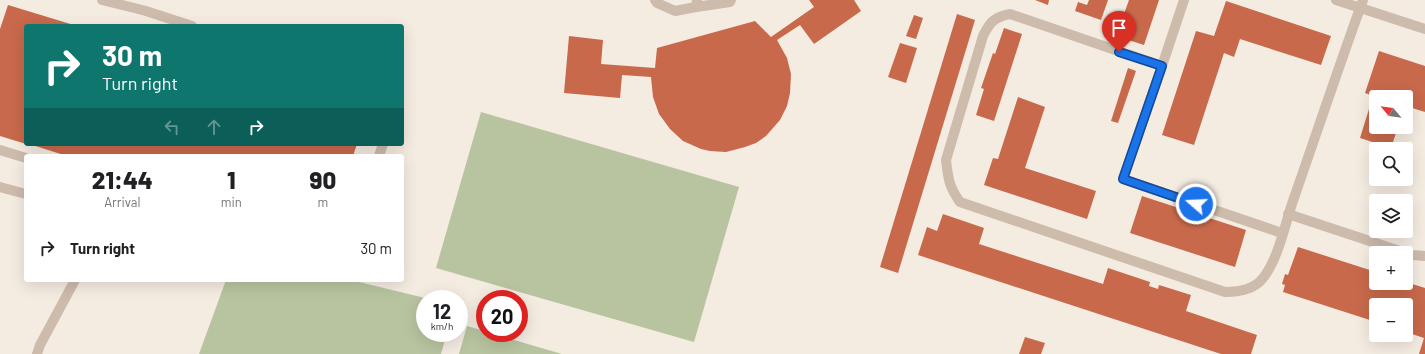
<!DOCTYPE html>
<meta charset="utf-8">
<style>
body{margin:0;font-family:Barlow,sans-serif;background:#f6f6f6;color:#202124;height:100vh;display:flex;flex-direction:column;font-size:15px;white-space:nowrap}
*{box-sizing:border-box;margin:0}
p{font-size:13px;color:#757577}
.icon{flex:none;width:22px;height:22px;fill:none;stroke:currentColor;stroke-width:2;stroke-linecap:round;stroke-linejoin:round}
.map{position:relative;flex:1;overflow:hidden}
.drawer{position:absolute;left:24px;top:154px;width:380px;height:128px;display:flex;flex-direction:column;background:#fff;border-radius:4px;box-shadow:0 4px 16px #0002}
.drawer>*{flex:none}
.hud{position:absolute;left:24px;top:24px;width:380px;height:122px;border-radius:4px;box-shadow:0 4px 16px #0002;background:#0f766e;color:#fff;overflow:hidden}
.needle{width:26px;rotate:299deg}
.fabs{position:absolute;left:1369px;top:90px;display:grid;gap:8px}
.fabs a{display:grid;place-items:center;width:44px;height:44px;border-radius:4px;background:#fff;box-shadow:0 4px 16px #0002;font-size:20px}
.speed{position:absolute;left:416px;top:290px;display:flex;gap:8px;font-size:20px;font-weight:700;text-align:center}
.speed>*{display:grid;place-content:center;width:52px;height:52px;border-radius:50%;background:#fff;box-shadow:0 4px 16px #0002;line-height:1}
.speed small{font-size:10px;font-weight:400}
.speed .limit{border:6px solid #d22;background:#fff;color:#111}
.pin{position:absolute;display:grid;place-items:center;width:34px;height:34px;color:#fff;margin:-41px -17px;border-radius:50% 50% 50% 0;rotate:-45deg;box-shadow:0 0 4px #0007}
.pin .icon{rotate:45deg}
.me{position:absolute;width:44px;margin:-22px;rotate:289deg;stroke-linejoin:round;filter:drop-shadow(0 0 3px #0008)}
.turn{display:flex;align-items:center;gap:14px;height:84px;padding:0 12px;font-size:18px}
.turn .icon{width:52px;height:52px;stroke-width:2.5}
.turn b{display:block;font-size:28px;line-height:34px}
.lanes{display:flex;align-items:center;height:38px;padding:0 12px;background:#0003;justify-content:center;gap:20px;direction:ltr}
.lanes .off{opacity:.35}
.eta{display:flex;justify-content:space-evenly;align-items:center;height:68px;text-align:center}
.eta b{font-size:24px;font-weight:800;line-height:28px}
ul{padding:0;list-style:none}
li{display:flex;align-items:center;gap:12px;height:52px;padding:0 12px}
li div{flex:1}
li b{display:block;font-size:15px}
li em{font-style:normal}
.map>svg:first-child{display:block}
</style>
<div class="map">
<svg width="1425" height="354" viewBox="0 0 1425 354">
<rect width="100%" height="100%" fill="#f4ebe1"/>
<g fill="#b8c4a0">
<polygon points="481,112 739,187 694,342 436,268"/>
<polygon points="226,280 351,280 429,299 425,299 425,333 447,333 441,354 199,354"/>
<polygon points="467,326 485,331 485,333 490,333 562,354 459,354"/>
</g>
<g fill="#c8694b">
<polygon points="809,0 854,0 861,11 814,44 800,25 777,40 787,58 791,74 790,93 787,106 780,120 766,136 756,143 745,147 726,152 710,151 701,149 683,141 670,129 659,114 653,97 651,77 622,75 620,98 564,93 569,36 603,40 601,64 655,68 657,48 755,21 771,37 814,7"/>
<polygon points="1035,0 1049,0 1048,5"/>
<polygon points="1089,0 1108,0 1101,20 1075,11 1078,2 1087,5"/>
<polygon points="1129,0 1159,0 1144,45 1116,36"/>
<polygon points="1226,1 1331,36 1321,65 1240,39 1234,57 1224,53 1194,145 1162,135 1196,31 1214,36"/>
<polygon points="8,5 77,26 26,26 26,144 0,136 0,29"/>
<polygon points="957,14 975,20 898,273 880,267"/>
<polygon points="914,15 923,18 916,39 906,36"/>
<polygon points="1004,28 1022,34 994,121 976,115 984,89 981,88 993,53 995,54"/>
<polygon points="900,43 917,48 906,83 888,77"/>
<polygon points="1379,51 1425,66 1425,112 1412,108 1406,126 1406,97 1376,97 1376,127 1398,127 1391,148 1360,138 1373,96 1365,93"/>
<polygon points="1128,68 1136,71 1118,123 1111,121"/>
<polygon points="1018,97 1045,107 1025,168 1096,191 1087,219 984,185 993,158 998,159"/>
<polygon points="29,144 357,144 353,156 67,156"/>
<polygon points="1142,196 1246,230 1235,267 1130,233"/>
<polygon points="943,214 984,228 979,244 1103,284 1108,268 1150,282 1149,286 1158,289 1159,285 1191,295 1186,311 1257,335 1251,354 1221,354 918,255 927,227 937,231"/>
<polygon points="1298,247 1376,272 1376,283 1406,282 1425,288 1425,354 1419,354 1424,338 1406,332 1406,305 1376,305 1376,322 1283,292 1285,285 1282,284 1285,274 1288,275"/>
<polygon points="1025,337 1045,343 1041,354 1019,354"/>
</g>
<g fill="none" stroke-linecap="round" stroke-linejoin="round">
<g stroke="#cdbbac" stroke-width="10">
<polyline points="102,0 146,11 192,26"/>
<polyline points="655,0 657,3 675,11 696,7 697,0"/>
<path d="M1184,0L1162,66L1010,14C994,17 990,22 983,36L946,160C948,178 949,187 960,202L1225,292C1239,292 1254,290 1263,278C1279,258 1285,223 1294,198C1317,132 1339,66 1363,0"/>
<polyline points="1336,0 1425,29"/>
<polyline points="696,7 730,2 731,0"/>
<polyline points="1162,66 1123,179 1282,233"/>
<polyline points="0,150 26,158"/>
<polyline points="379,156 383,144"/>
<polyline points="0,187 26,194"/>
<polyline points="1288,214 1412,255 1425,256"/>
<polyline points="37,354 40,345 75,280"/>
</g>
</g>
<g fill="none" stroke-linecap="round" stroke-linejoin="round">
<defs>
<polyline id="route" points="1119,52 1162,66 1123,179 1196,204"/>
</defs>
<use href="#route" stroke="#114b97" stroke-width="10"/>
<use href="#route" stroke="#1a73e8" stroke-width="7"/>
</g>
</svg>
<div class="fabs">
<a><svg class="needle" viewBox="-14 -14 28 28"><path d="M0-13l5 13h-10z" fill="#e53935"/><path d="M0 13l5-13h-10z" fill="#757577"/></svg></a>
<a><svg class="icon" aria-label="search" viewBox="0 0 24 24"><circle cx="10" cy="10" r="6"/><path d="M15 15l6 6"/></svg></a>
<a><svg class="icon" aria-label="layers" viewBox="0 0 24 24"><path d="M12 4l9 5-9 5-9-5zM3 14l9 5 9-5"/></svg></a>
<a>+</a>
<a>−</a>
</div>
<div class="speed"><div>12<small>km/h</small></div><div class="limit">20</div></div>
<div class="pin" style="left:1119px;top:52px;background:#d93025"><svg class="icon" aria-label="arrive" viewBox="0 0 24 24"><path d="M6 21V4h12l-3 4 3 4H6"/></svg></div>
<svg class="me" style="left:1196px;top:204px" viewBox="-20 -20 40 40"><circle r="17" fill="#1a73e8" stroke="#fff" stroke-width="3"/><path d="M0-11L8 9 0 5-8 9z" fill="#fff"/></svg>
<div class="hud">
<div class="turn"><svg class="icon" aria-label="right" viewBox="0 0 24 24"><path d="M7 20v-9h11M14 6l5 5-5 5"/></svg><div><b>30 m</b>Turn right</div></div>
<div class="lanes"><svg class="icon off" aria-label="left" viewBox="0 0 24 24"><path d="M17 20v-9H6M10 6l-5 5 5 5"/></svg><svg class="icon off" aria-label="ahead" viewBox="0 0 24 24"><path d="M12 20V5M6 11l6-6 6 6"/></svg><svg class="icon" aria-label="right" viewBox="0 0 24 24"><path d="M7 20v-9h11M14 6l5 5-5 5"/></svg></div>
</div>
<section class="drawer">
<div class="eta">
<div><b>21:44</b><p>Arrival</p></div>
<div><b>1</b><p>min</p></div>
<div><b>90</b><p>m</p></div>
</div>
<ul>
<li><svg class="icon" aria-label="right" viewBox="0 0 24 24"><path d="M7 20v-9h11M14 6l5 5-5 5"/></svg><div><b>Turn right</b></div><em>30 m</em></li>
</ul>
</section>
</div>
